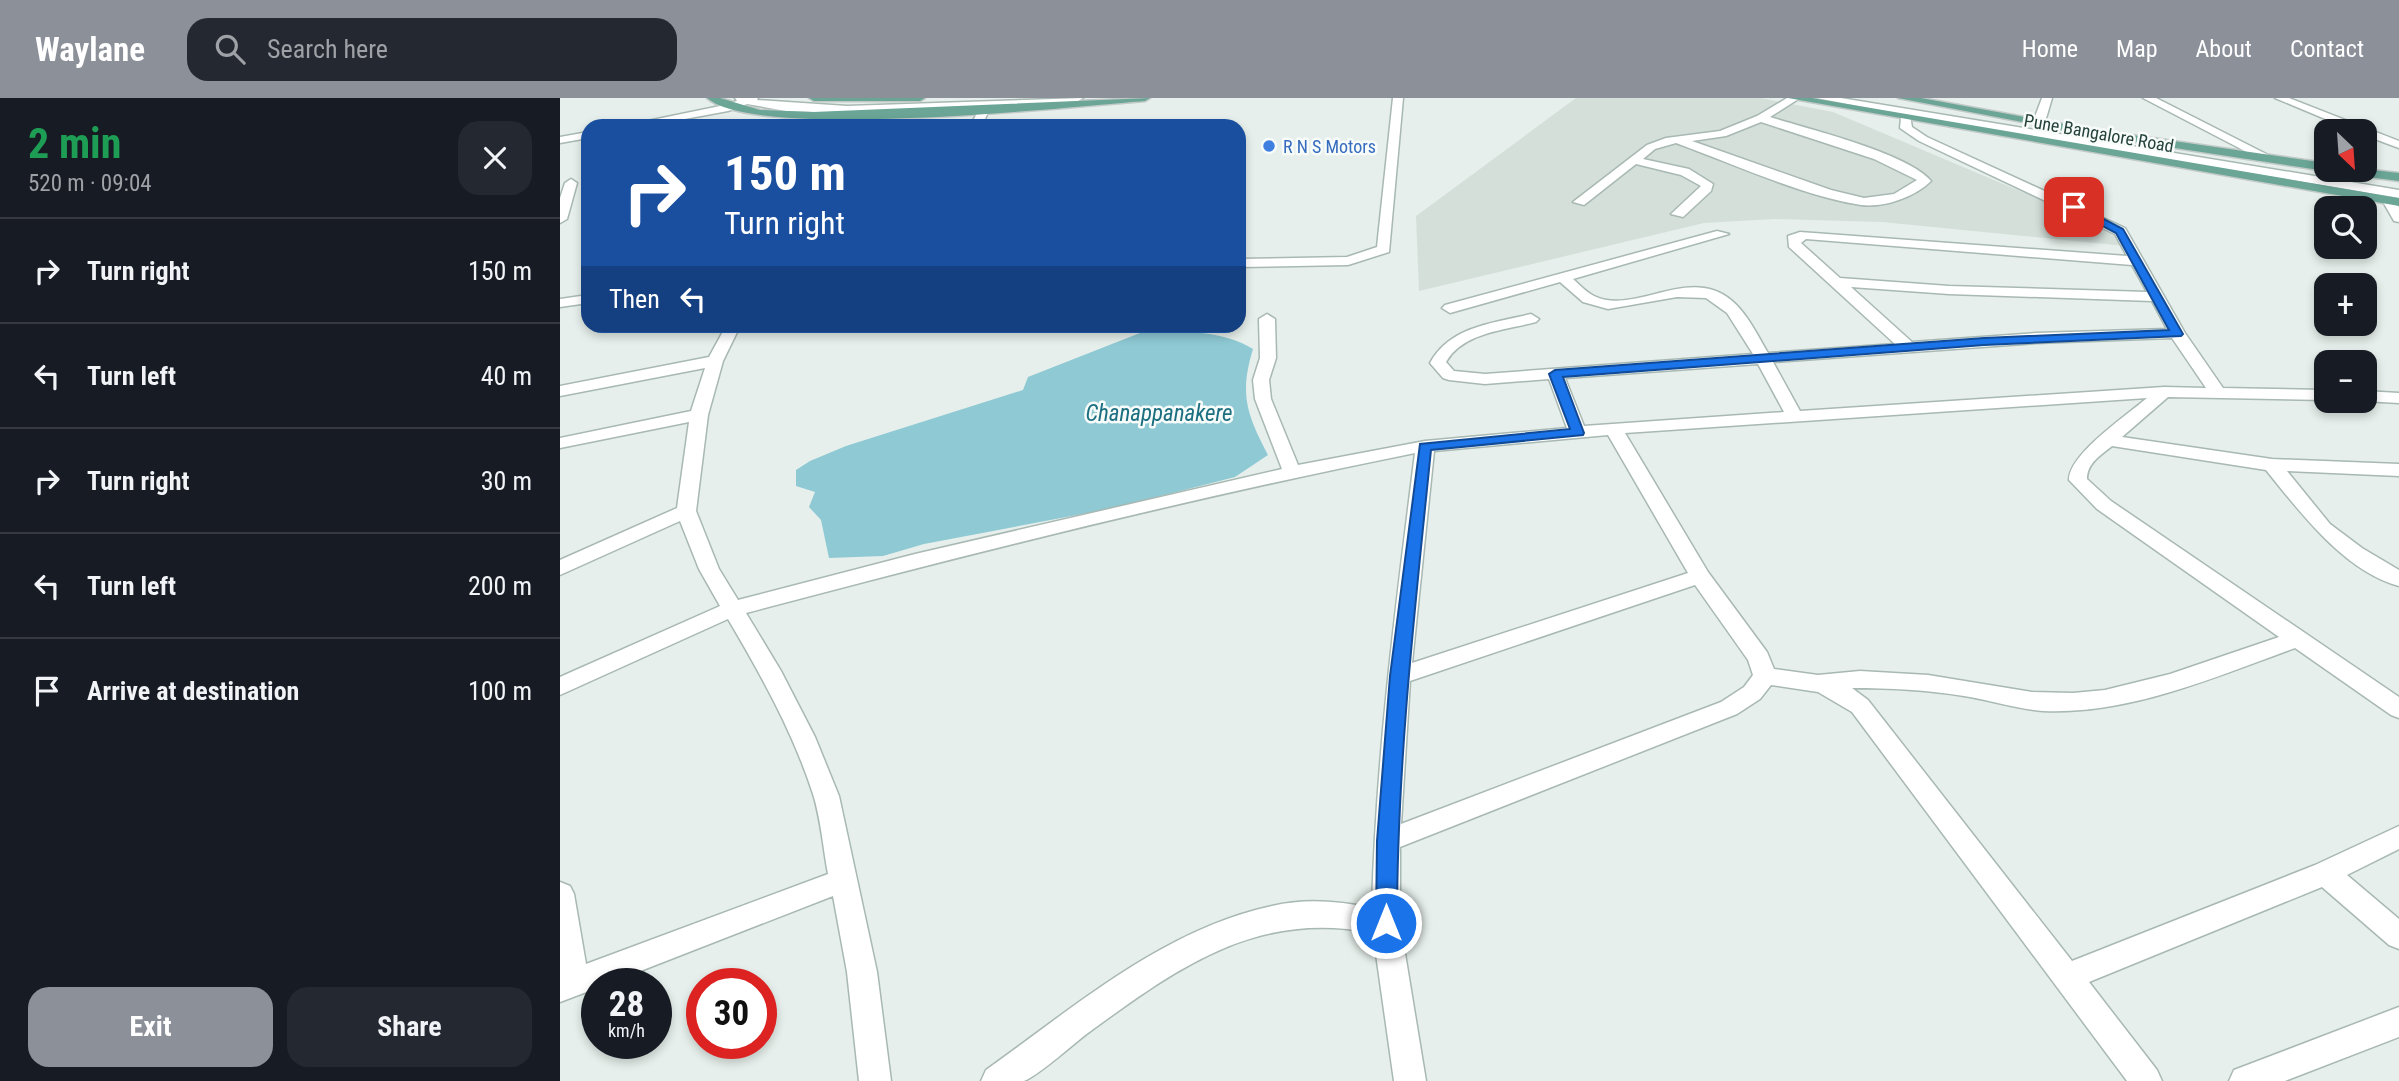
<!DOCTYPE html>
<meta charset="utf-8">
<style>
body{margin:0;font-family:"Roboto Condensed",sans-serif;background:#242831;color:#f1f3f6;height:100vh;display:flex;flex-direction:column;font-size:26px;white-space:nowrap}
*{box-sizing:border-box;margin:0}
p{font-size:23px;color:#9ea1a6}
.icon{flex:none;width:38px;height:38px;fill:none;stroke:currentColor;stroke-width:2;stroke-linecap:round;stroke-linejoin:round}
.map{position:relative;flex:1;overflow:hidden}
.sheet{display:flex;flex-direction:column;background:#171b24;width:560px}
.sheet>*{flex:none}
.banner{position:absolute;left:21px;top:21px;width:665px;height:214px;border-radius:21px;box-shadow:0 4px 10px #0003;background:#1a4fa0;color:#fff;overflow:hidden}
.needle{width:46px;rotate:155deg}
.tools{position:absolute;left:1754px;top:21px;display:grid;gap:14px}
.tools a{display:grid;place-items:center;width:63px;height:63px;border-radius:14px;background:#171b24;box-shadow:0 4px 10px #0003;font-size:35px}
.speed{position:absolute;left:21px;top:870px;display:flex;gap:14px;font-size:35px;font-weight:700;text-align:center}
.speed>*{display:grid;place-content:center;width:91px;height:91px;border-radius:50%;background:#171b24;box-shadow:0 4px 10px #0003;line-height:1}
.speed small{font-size:18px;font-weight:400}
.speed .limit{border:10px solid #d22;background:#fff;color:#111}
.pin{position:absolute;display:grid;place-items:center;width:60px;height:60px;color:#fff;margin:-30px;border-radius:14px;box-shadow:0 4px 10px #0006}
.me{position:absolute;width:77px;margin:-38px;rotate:0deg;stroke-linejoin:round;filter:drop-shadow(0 0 5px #0008)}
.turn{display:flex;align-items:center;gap:24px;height:147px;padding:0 28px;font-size:32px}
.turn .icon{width:91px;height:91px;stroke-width:2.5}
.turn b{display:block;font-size:49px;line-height:60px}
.then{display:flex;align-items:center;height:66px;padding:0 28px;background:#0003;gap:14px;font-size:26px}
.round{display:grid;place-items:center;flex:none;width:74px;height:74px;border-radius:21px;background:#242831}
.summary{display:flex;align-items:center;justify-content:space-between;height:119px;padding:0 28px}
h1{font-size:42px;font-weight:700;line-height:52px;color:#1e9e55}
.action{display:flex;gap:14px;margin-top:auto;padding:14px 28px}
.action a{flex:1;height:80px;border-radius:21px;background:#8c9099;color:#fff;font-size:28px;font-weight:700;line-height:80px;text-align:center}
.action a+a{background:#242831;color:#f1f3f6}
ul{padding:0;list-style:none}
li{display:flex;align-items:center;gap:21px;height:105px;padding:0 28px;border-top:2px solid #363941}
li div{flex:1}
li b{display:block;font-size:26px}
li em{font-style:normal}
header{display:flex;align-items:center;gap:42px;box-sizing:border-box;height:98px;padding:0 35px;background:#8c9099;color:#fff}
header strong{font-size:33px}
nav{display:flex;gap:38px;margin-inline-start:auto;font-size:24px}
.search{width:490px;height:63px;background:#242831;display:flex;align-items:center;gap:18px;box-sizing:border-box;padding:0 24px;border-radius:21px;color:#9ea1a6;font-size:26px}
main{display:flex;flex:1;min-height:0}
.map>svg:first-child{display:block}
</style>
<header>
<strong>Waylane</strong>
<div class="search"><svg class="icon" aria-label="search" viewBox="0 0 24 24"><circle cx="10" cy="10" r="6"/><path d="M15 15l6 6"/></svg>Search here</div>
<nav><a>Home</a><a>Map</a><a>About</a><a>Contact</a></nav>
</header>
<main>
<section class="sheet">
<div class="summary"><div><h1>2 min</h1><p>520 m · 09:04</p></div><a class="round"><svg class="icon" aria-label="close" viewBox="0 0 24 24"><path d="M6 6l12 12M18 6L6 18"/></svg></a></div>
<ul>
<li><svg class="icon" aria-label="right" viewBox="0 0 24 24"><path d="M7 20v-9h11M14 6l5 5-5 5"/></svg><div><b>Turn right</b></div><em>150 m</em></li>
<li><svg class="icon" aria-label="left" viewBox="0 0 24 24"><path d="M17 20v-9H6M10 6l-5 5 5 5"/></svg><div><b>Turn left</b></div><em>40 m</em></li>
<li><svg class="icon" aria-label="right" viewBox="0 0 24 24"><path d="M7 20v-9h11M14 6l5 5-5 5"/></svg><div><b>Turn right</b></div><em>30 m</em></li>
<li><svg class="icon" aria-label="left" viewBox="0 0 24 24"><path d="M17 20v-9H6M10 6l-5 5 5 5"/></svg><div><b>Turn left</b></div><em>200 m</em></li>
<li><svg class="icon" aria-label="arrive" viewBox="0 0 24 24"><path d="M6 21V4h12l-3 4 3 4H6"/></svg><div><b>Arrive at destination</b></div><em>100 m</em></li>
</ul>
<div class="action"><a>Exit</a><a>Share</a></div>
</section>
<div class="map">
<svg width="1839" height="983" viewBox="0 0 1839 983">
<rect width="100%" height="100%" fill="#e6efeb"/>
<polygon fill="#d4dfda" points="1016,0 1200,0 1273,14 1573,141 1566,148 1322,124 1214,121 1144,125 859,193 856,118"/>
<path fill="#8ec9d4" d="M585,233C620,233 663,232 693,251C679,297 687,316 708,357L675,379L554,410L364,446L323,458L269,460L261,422L249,409L255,394L236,388V372L250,363L286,348L463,292L468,279Z"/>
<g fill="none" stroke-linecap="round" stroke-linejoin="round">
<defs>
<g id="minor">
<polygon points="175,0 198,0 197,2 287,8 523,0 518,3 427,10 429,12 422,28 410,28 420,10 287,15 226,13 187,6 168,13 87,28 63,28 165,7 177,3"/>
<polygon points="833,0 843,0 829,154 788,167 679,169 679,161 787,159 817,149"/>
<path d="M1227,0H1240L1210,19C1248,31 1348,55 1371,83C1355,99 1324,110 1301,107C1245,99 1171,65 1116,45L1095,51L1083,61L1129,71L1153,86L1151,93L1123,119L1111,116L1141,88L1121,77L1076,66L1024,107L1013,104L1087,47L1106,40L1160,33L1197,18ZM1201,24L1314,61L1357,82L1334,96L1304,100L1271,92L1132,43L1166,38Z"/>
<path d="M1257,0H1281L1839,92V100L1350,18L1352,29L1367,39L1565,130L1625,235L1663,290L1766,292V302L1608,299L1562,339L1712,361L1839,366V378L1727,373L1770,426L1802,450L1839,472V488C1784,473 1740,414 1706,372L1552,348C1541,357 1527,365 1527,381L1551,403L1839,599V620L1831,617L1735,550C1655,579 1569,617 1483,613C1456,611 1430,602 1404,598C1367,592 1329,590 1292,590L1308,602L1512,863L1755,767L1839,728V751L1787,777L1839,821V851L1829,847L1762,789L1529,884L1597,972L1602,983H1567L1292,614L1258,594L1211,587L1200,601L1177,616L840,749V825L866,983H834L813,835C699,812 621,867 532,932C515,944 481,976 464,983C453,983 433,983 421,983L426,972C513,910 604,831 712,808C745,800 779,803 812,810C816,657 836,506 855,355C630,400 407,456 186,515L221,573L255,639L279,698L317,874L331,983H299L287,874L273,798L47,886H37V890L0,904V784L10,788L14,796L26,866L268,776C263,750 261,721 253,696C233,634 201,577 168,521L0,597V579L160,508L139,471L120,423L0,477V462L117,410L129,324L0,350V340L131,313L145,270L0,298V288L149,259L166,228H180L163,263L148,317L136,413L159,471L178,502L355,456L722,371L695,301L693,282L700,260L699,221L707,216L715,221L716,260L709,282L711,301L738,367L865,343L1007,330L989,281L925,286L889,282L883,280L870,265C890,228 934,225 971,216L979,221L976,224C946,232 903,234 886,264L894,273L925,276L1193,256L1167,215L1146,200L1117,199L1048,211L1023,204L1000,184L890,215L882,210L885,207L1157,133L1169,136L1013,181C1020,187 1026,194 1034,198C1075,218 1128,167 1171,202C1187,215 1198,238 1208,255L1335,246L1229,149L1228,138L1240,134L1567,158L1555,136L1359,43L1340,30L1341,20L1345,17ZM1246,141L1572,167L1587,194L1389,188L1280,180L1241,145ZM1291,189L1389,196L1592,203L1607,231L1476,235L1352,244ZM1612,240L1646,290L1604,289L1240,313L1213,264L1476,245ZM1198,266L1224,314L1024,328L1005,280ZM1587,300C1566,318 1509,356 1509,382L1537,411L1719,539L1610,576L1545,592L1513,595L1472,594L1368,577L1300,573L1258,577L1214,571L1207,554L1148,474L1065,335ZM1048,337L1128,475L852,565L874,353ZM1135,487L1188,562L1193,577L1184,589L1161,604L841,726L850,583Z"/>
<polygon points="1482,0 1492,0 1485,24 1479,27 1473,24"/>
<polygon points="1583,0 1596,0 1716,61 1706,64"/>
<polygon points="1715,0 1729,0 1839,43 1839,50 1804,37 1804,33 1794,33"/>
<polygon points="28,34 28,40 0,45 0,39"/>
<polygon points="11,81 17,85 7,121 0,125 0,100 5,85"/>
<polygon points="1828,98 1839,109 1839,124 1834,123 1822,102"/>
<polygon points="28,197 28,205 0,209 0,201"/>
<polygon points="1804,293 1839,295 1839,305 1803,303"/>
<polygon points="1839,909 1839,939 1725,983 1669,983 1674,972"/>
</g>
<g id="major">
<path d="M147,0H160L200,12L253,14L590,0L585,3C508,9 196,43 147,0Z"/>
<polygon points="249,0 365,0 360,3 254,3"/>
<polygon points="1228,0 1252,0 1839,100 1839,108"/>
<polygon points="1338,0 1361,0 1530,31 1766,65 1766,72 1769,72 1766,73 1530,37"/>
<polygon points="1804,71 1839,75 1839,83 1784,76 1778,72"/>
</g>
</defs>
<use href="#minor" stroke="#a8b8b2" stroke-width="3"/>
<use href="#major" stroke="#c2cac8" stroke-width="3"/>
<use href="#minor" fill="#fff" fill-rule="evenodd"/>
<use href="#major" fill="#6aa596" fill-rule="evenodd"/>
</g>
<path fill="#1a73e8" stroke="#114b97" stroke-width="2" d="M1510,107H1517L1563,131L1623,236L1621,238L1424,247L1003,279L1024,335L1023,337L871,352C855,509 837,666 837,825L834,832L826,834L819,832L816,825L817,743L830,578L860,346L1010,331L989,276L995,272L1424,240L1609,232L1556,135L1510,111Z"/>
<circle fill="#3f7fe0" stroke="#f7fbf9" stroke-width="2.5" cx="709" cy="48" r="7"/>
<g text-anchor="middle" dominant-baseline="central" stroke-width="5" stroke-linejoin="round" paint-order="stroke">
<g font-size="18" fill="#24423a" stroke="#f7fbf9">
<text transform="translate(1539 35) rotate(10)">Pune Bangalore Road</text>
</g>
<g font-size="18" fill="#366cbe" stroke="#f7fbf9" text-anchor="start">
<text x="723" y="48">R N S Motors</text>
</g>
<g font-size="23" font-style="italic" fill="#1c6f80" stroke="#f7fbf9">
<text x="599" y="315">Chanappanakere</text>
</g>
</g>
</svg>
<div class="tools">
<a><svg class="needle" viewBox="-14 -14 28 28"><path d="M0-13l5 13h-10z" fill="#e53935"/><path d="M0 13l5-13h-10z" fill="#9ea1a6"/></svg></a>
<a><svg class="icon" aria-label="search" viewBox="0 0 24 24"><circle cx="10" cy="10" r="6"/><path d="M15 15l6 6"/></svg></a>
<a>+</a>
<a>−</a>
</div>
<div class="speed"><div>28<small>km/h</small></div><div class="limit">30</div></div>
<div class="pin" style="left:1514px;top:109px;background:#d93025"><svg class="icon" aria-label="arrive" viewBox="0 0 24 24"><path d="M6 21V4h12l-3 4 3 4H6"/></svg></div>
<svg class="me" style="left:826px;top:825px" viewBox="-20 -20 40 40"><circle r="17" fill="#1a73e8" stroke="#fff" stroke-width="3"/><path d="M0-11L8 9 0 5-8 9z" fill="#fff"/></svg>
<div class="banner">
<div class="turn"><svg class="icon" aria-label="right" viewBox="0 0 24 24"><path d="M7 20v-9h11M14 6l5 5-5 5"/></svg><div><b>150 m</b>Turn right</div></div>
<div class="then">Then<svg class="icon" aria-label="left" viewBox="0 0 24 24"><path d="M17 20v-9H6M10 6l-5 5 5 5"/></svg></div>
</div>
</div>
</main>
